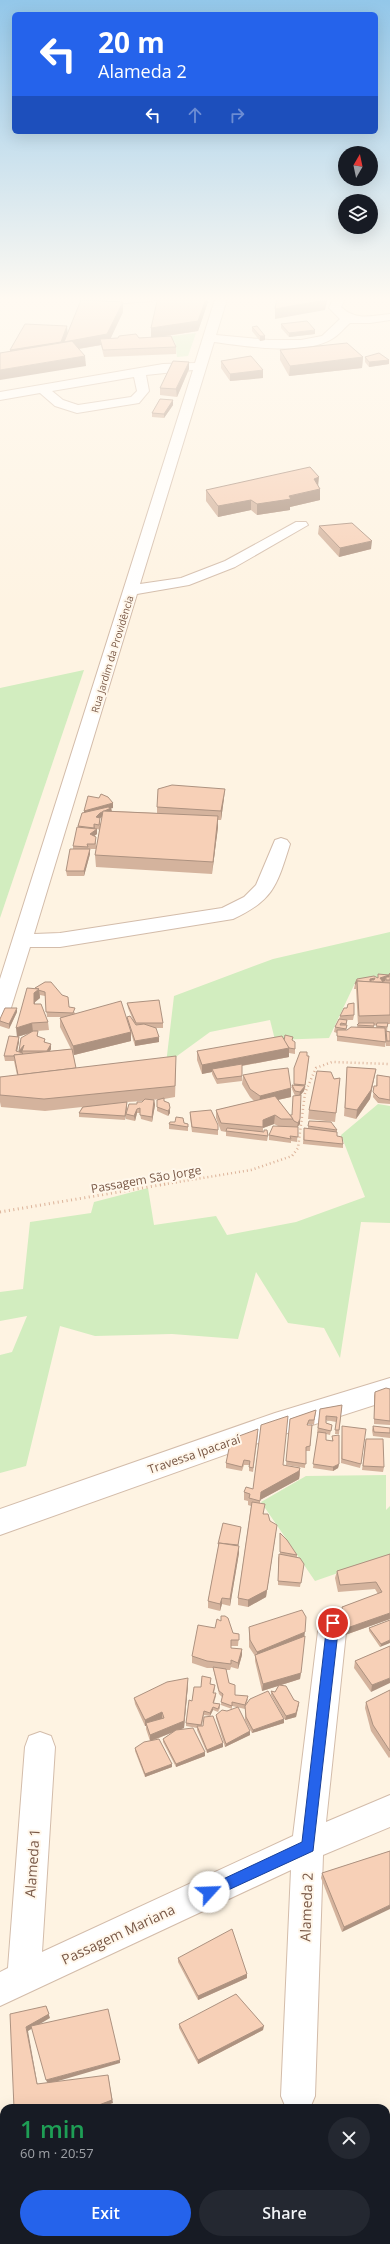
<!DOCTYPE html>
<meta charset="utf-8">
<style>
body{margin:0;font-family:"Open Sans",sans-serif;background:#242831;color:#f1f3f6;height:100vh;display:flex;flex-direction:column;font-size:15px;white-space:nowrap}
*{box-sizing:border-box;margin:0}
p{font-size:13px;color:#9ea1a6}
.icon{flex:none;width:22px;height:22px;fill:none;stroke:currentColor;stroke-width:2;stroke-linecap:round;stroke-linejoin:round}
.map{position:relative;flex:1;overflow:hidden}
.side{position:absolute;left:0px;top:2104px;width:390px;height:140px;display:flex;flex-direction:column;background:#171b24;border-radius:12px 12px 0 0;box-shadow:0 4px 16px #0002}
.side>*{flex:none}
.top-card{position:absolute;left:12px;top:12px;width:366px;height:122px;border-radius:6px;box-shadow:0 4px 16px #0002;background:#2563eb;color:#fff;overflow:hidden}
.needle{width:26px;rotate:9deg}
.fabs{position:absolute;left:338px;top:146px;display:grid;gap:8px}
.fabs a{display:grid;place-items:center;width:40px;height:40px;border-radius:50%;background:#171b24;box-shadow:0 4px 16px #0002;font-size:20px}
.pin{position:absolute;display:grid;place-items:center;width:34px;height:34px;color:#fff;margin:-17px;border:2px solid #fff;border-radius:50%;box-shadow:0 1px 4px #0007}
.me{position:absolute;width:44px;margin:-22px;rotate:65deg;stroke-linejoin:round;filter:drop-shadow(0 0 3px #0008)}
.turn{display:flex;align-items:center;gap:14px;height:84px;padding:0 20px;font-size:18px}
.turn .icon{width:52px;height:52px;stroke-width:2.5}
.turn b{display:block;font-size:28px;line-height:34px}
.lanes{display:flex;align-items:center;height:38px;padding:0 20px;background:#0003;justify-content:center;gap:20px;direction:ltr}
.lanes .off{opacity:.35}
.round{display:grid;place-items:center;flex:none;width:42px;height:42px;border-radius:21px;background:#242831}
.head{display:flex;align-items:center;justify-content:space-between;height:68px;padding:0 20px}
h1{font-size:24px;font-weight:600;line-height:30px;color:#1e9e55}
.cta{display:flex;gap:8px;margin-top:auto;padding:8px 20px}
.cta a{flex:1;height:46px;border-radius:24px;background:#2563eb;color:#fff;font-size:16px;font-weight:600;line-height:46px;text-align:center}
.cta a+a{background:#242831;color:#f1f3f6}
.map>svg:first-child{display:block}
</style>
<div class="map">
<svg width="390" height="2244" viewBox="0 0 390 2244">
<rect width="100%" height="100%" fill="#fef3e2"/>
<g fill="#d2edbf">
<polygon points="196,333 188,356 177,357 175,342 148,345 143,340"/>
<polygon points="84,670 0,918 0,688"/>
<polygon points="390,932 390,976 355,983 329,1038 275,1040 270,1020 210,1032 166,1064 174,996 273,959"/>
<polygon points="378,1104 390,1106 390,1223 361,1222 340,1358 324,1328 288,1323 256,1272 238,1339 172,1334 95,1336 60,1326 26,1466 0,1473 0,1355 12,1352 27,1316 0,1321 0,1292 23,1289 30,1222 91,1213 94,1202 148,1188 154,1225 216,1216 227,1235 296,1222 365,1197 341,1135"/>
<polygon points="386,1475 386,1510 390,1506 390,1555 315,1581 261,1502 306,1476"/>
</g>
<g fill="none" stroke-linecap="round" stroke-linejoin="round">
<defs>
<g id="minor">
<polygon points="131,296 175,296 170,299 94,306 88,303 94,300"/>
<path d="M216,296H228L216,335L269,340H301L322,336L340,319L329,308L334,296H346L341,307C356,321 371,316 390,314V320L370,323H350C344,328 339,335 332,339C304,356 245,346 214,342L140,584L181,578L225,561L296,522H306L308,525L235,567L189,585L137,594L34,934L60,933L222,908L244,897L256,885L275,840L281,838L287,840L290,844C277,885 274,900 233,919L60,947H30L10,1011L7,1016L0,1018V979L193,370L146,375L149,391L139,403L77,413L55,406L40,393L0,400V392L163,364L195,363ZM134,377L137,391L131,397L78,405L63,400L52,391Z"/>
<polygon points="390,1378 390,1400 275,1437 0,1535 0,1509 275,1413"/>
<polygon points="333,1609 343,1613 347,1623 326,1822 390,1795 390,1827 323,1855 315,2096 310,2108 286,2108 281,2096 291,1870 0,2006 0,1972 8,1968 25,1747 29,1736 40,1732 51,1736 55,1747 42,1952 293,1836 319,1623 323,1613"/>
</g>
</defs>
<use href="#minor" stroke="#d3bcaa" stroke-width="2"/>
<polyline stroke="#dcb39a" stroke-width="2.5" stroke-dasharray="1 3" stroke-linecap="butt" points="160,1185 251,1170 292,1156 298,1148 305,1093 316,1068 332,1062 390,1064"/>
<polyline stroke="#dcb39a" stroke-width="3" stroke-dasharray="1 3.5" stroke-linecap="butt" points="0,1212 166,1184"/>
<use href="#minor" fill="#fff" fill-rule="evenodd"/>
</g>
<g fill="#d4b39d" fill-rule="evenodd">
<polygon points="123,302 123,312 110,339 151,337 151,328 208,302 198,331 161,337 176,347 176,354 104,357 101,345 79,349 86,366 10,352 10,350 67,326 67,333"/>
<polygon points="281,324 315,334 289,337 281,328"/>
<polygon points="252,327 265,336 265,340 260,341 252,331"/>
<polygon points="280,350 363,357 362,368 289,376 280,360"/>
<polygon points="365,357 389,360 389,364 369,367 365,362"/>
<polygon points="221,361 263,378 230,381 221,368"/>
<polygon points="189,369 177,397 160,395 160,388"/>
<polygon points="173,400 173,405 164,418 152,417 152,413"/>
<polygon points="318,486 320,500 290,507 290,510 257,515 251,510 218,517 206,501 206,490"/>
<polygon points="319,526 371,549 339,557 318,534"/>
<polygon points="224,798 221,820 218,820 218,827 212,874 96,867 95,855 102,817 100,818 100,830 97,829 97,834 94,836 96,837 96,849 90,849 90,854 84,876 67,876 66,871 73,849 73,846 78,826 84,813 84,811 113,803 113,808 111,808 112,811 157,813 157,807"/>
<path d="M390,973V1024H388L387,1031L390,1032V1046H386V1040L385,1047L337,1041V1033L334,1032L335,1027L339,1020L340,1016L354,1015L353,1020H347L346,1030L357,1027L358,1025L356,989H354L355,984L389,975ZM374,1025H377L376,1028H374Z"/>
<path d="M45,982L75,1013V1014L127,1020V1017L133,1020L128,1008L127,1003L163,1023V1028H155L159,1042L135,1046L131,1033V1041L74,1055L73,1053L76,1068H176L175,1097L164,1099V1101L170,1113L168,1116L157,1111V1100L161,1099L152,1100H154L155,1105L152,1122L141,1119L140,1113H137L135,1121L126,1119V1114L137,1104L142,1102L144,1101L127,1102V1107L125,1120L79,1117V1113L82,1107L45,1111L1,1107L0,1102V1077L17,1075L14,1061H5L4,1056L19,1037V1042L17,1051L19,1052L33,1032L17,1037L35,989ZM40,995L45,996L47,1017H62L60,1018V1027L71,1049L50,1051L51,1049L45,1042V1039L38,1037L37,1031L49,1030L48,1022L35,1004V1002L40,998Z"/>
<polygon points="17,1012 9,1029 0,1026 0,1019"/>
<polygon points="293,1037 292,1041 295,1049 295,1054 289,1053 289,1057 242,1066 242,1081 217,1084 212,1074 212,1072 202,1074 197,1060 197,1051 284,1041"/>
<polygon points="307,1052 307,1056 309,1056 305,1089 301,1095 300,1119 300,1124 298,1127 297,1142 291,1141 291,1143 269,1140 269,1135 278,1126 274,1124 263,1128 263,1132 268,1136 267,1141 226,1136 226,1132 221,1131 216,1118 216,1110 254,1101 250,1097 242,1084 243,1075 291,1088 291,1097 278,1100 290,1115 292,1115 295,1096 292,1089 292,1085 294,1085 294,1068"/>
<polygon points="347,1067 376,1069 370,1099 356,1119 344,1116"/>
<polygon points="377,1075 390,1077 390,1104 378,1103 373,1097 374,1086 376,1086"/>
<polygon points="340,1078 335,1122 308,1119 309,1110 334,1079"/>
<polygon points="190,1112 218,1125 218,1135 192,1132 190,1117"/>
<polygon points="184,1123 188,1124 188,1131 169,1129 169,1124"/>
<polygon points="308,1126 337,1130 337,1136 343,1144 343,1148 303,1144 304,1128 308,1128"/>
<polygon points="390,1389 390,1425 374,1424 374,1396 375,1392"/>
<polygon points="342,1405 339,1434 335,1434 336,1422 326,1420 326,1423 332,1425 330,1435 326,1434 326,1440 332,1441 332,1436 339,1464 338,1468 333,1471 313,1468 318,1433 317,1433 320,1409"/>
<polygon points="316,1410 314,1425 308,1424 308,1425 312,1425 310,1451 306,1451 305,1468 286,1465 290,1419"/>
<polygon points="342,1426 361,1464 360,1468 341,1463 342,1430"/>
<polygon points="373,1426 390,1428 390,1438 373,1436 372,1430"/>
<polygon points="258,1434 253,1472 249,1471 249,1465 244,1465 242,1471 226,1468 226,1463"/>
<polygon points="365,1443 384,1467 383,1472 362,1470"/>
<polygon points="283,1465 300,1468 300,1475 299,1479 260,1500 260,1503 264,1514 270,1521 276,1532 266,1597 248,1607 238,1605 238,1598 251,1506 248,1505 248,1501 244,1500 244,1492 253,1489"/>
<polygon points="241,1527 238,1545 239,1546 239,1553 230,1606 222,1604 220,1611 208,1608 208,1601 218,1548 218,1544"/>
<polygon points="280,1533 297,1555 297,1557 304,1564 300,1587 278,1585 278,1558 280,1554"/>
<polygon points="390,1554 390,1619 345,1635 341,1614 342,1607 378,1594 375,1589 338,1592 335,1578 337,1571"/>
<polygon points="390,1620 380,1647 369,1631 369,1628"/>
<polygon points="249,1627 304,1636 300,1679 281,1685 294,1700 299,1705 296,1717 285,1720 271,1695 271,1691 275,1692 278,1686 262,1691 255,1661 255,1656 249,1647"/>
<polygon points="233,1633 239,1634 238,1646 231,1646 231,1648 242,1649 242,1655 238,1669 231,1667 230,1670 226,1670 229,1683 235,1695 248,1699 246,1705 284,1723 252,1733 245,1720 245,1709 232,1706 232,1709 250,1735 225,1747 216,1718 216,1715 232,1709 221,1705 222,1697 219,1694 213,1668 207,1668 192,1663 192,1656"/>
<polygon points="390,1646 371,1692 354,1668 355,1661"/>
<path d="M211,1684L215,1688L214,1693L216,1696L214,1703L220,1704V1708L218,1712L213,1710L210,1716L223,1747L207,1753L197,1730V1728L186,1726V1723L192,1701L201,1687ZM204,1715L210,1716L203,1726H202Z"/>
<polygon points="188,1685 184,1728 180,1729 205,1756 176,1767 163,1742 163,1739 173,1732 152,1741 172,1764 172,1767 145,1777 135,1751 135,1748 150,1741 146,1729 146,1726 145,1726 135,1704 134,1698"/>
<polygon points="390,1690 390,1757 389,1758 371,1731 365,1708 366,1702"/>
<polygon points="390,1851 342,1932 321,1878 322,1873"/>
<polygon points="178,1958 247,1974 247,1978 198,2000 178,1962"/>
<polygon points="179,2024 263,2030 198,2064 179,2028"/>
<polygon points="214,2240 250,2240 220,2243"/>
</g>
<g fill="#ad9280">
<polygon points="207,296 208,296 208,302 198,331 151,338 151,328"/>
<polygon points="327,296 328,296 325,310 275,319 275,309"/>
<polygon points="123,302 123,312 108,344 100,339 101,345 11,360 10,350 67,326 68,336"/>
<polygon points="315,330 315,334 289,337 289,333"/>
<polygon points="260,336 265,336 265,340 260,341"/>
<polygon points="85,356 86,366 0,380 0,370"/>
<polygon points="363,357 362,368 289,376 290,366"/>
<polygon points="389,360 389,364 369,367 369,362"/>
<polygon points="189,362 189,369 177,397 176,389"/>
<polygon points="263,370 263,378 230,381 230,374"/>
<polygon points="173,400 173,405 164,418 164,414"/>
<polygon points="319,477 318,487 314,479"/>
<polygon points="320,489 320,500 290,507 290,510 257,515 257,504"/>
<polygon points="251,500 251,510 218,517 218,506"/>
<polygon points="372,541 371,549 339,557 340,548"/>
<polygon points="225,789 224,798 221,820 221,811"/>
<polygon points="113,803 113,808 84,816 84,811"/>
<polygon points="111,808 112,813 100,818 97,822 96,817 100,813"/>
<polygon points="218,816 218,827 212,874 213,862"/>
<polygon points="94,824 95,830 97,829 97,834 90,839 90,834 94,831"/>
<polygon points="90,849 90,854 84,876 84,871"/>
<polygon points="389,975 389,980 386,977 385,981 380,983 380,978"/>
<polygon points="375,978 374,983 370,984 370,979"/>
<polygon points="39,989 40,998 35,1002 35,1012 34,1004 34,993"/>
<polygon points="17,1008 17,1012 9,1029 9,1024"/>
<polygon points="32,1023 33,1032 17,1037 16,1028"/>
<polygon points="131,1032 131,1041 74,1055 73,1046"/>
<polygon points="19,1037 19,1042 16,1056 16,1051"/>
<polygon points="159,1037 159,1042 135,1046 135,1041"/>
<polygon points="51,1044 51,1049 48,1055 47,1051"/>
<polygon points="24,1045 22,1052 19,1055 19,1051"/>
<polygon points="289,1048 289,1057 213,1071 212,1069 212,1072 202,1074 202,1065"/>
<polygon points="376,1069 370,1099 356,1119 357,1110"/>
<polygon points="305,1086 304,1091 299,1097 300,1092"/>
<polygon points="291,1088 291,1097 259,1104 260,1096"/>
<polygon points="154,1100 155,1105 152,1122 152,1117"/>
<polygon points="127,1102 127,1107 125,1120 125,1116"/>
<polygon points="170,1108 170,1113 168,1116 168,1111"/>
<polygon points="137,1109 137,1113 135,1121 134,1116"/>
<polygon points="275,1115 274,1124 263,1128 263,1120"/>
<polygon points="300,1119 300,1124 297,1127 298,1123"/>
<polygon points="339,1464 338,1468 333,1471 333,1467"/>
<polygon points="300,1468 299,1479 260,1500 259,1509 261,1492"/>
<polygon points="277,1525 266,1597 248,1607 248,1600"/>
<polygon points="239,1546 239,1553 230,1606 230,1599"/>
<polygon points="222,1598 222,1604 220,1611 220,1604"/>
<polygon points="390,1613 390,1619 345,1635 347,1628"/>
<polygon points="305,1632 304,1639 257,1659 257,1652"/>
<polygon points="390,1640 390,1643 380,1647 381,1644"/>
<polygon points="242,1649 242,1655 238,1669 238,1663"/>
<polygon points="301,1673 300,1679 262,1691 263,1684"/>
<polygon points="188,1678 188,1685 184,1728 150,1741 150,1735 184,1721"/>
<polygon points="390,1678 390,1683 371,1692 372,1685"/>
<polygon points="299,1702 296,1717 285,1720 286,1716"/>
<polygon points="213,1707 213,1710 210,1716 210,1713"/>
<polygon points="162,1712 162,1719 146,1723 146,1726 145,1726 145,1720"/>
<polygon points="284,1719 284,1723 252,1733 253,1730"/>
<polygon points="250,1731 250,1735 225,1747 226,1744"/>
<polygon points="223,1743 223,1747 207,1753 207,1750"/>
<polygon points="205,1752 205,1756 176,1767 176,1764"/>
<polygon points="172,1764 172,1767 145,1777 145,1774"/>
<polygon points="390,1905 390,1909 342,1932 344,1927"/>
<polygon points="247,1974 247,1978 198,2000 198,1996"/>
<polygon points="46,2006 50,2018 28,2031 38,2087 37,2084 26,2027"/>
<polygon points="264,2026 263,2030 198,2064 198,2060"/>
<polygon points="120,2060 120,2063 48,2084 46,2080"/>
<polygon points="108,2075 113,2103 100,2108 91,2108"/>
<polygon points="145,2240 150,2240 141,2244 137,2244"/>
</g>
<g fill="#f7d0b7" stroke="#ad9280">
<polygon points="168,296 207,296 198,321 151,328 158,297"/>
<polygon points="277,296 327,296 326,300 275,309"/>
<polygon points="81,300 123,302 107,334 64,342"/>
<polygon points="307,321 315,330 289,333 281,324"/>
<polygon points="25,324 67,326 61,342 10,350"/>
<polygon points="257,326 265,336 260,336 252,327"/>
<polygon points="136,334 139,338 171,336 176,347 103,350 100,339 118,338 119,336"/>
<polygon points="72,341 85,356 0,370 0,353"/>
<polygon points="347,343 363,357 290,366 280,350"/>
<polygon points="379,353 389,360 369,362 365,357"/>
<polygon points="251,356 263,370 230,374 221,361"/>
<polygon points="173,361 189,362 176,389 160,388"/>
<polygon points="160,399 173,400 164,414 152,413"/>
<polygon points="310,467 319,477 314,479 320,489 289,496 291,499 257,504 251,500 218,506 206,490"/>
<polygon points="352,523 372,541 340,548 319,526"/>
<polygon points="172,785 225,789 221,811 157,807 158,789"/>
<polygon points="101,794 108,797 113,803 84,811 88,796 99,798"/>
<polygon points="108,807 111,808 100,813 96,817 100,818 99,825 94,824 94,828 78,826 82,813"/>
<polygon points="103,811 218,816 213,862 95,855"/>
<polygon points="77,827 97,829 90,834 96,837 95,844 87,844 88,847 73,846"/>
<polygon points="70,849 90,849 84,871 66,871"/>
<polygon points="390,973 390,980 386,980 386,977 389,977 389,975 380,978 383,982 371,982 371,980 374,980 375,978 370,979 370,982 357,981 356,984 355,984 357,979 374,976 378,978 378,974 389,975"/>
<polygon points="357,981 390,983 390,1015 359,1016"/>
<polygon points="45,982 51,982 62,995 68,997 69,1007 75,1008 73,1013 46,1012 45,992 38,990 39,989 35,988"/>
<polygon points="27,988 39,989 34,993 34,1004 41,1004 48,1022 32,1023 16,1028"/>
<polygon points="159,1000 163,1023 136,1023 127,1003"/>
<polygon points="121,1001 131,1032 73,1046 60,1018"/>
<polygon points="354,1003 354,1015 340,1016 344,1008 347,1008 348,1004"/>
<polygon points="5,1008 17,1008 9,1024 0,1021 0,1019"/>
<polygon points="130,1016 136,1025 144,1024 156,1028 159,1037 135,1041 127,1017"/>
<polygon points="339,1019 347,1020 346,1024 341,1023 340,1025 347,1025 346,1029 335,1027"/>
<polygon points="359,1023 374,1023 374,1026 357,1025"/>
<polygon points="377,1023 388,1023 387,1027 376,1026"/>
<polygon points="351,1027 385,1028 386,1042 337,1036 337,1030 347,1030"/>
<polygon points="33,1031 38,1031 37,1036 45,1039 44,1042 51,1044 47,1051 22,1051 24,1045 19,1051 21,1038"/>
<polygon points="386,1031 390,1032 390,1041 387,1041"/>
<polygon points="285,1035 293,1037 292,1040 295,1042 295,1049 289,1048 284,1041"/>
<polygon points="9,1036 19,1037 16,1051 23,1053 22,1054 14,1055 14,1056 4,1056"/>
<polygon points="282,1036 289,1048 202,1065 197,1051"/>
<polygon points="72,1049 76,1068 18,1075 14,1055"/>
<polygon points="300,1052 307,1052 307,1056 309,1056 305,1085 294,1084 294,1068"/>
<polygon points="176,1056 175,1086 44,1099 0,1095 0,1077"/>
<polygon points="242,1064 242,1076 217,1079 212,1069"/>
<polygon points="347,1067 376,1069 371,1090 357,1110 345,1108"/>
<polygon points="288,1068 291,1088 260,1096 250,1089 243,1075 271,1070"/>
<polygon points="317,1071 331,1072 334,1079 340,1078 336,1113 309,1110"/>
<polygon points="377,1075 390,1077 390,1100 379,1098 373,1092 374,1086 377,1086"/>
<polygon points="292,1085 305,1086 300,1092 295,1091"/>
<polygon points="301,1095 300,1119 298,1123 294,1121 290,1115 292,1115 293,1096"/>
<polygon points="275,1096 293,1119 281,1119 275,1115 263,1120 263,1127 221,1123 216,1110"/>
<polygon points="164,1098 164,1101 169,1103 170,1108 168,1111 157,1107 157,1100"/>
<polygon points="145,1099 154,1100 152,1117 140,1115 140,1108 137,1109 134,1116 126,1114 129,1104 137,1104 137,1102 142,1102"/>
<polygon points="127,1102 125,1116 79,1113 83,1107"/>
<polygon points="211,1110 218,1125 218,1130 192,1127 190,1112"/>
<polygon points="176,1117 183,1118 184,1123 188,1124 188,1127 169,1124 170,1122 175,1122"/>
<polygon points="309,1121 331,1122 337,1130 308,1126"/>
<polygon points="273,1126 298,1127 298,1137 290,1136 291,1139 269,1135"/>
<polygon points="227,1128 264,1132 264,1130 267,1130 268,1136 226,1131"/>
<polygon points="304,1128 337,1132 337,1136 342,1137 343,1144 304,1140"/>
<polygon points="386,1388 390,1389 390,1421 374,1419 375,1392"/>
<polygon points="342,1405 339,1430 335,1430 337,1417 326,1416 326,1423 332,1425 331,1431 318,1428 320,1409"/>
<polygon points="316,1410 314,1420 309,1420 307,1425 312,1425 310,1446 306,1447 306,1464 286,1461 290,1419"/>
<polygon points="288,1416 283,1465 300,1468 299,1471 261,1492 260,1501 249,1498 250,1494 244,1492 246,1487 253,1489 261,1425"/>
<polygon points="342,1426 366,1429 361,1464 342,1459"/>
<polygon points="373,1426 390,1428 390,1433 374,1432"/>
<polygon points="258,1429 253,1468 249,1467 250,1461 244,1460 242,1467 226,1463 231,1439"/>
<polygon points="318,1432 326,1433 326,1440 333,1441 332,1436 339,1435 339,1464 333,1467 313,1464"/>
<polygon points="366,1439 383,1439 384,1467 363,1466"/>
<polygon points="252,1502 265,1504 263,1514 268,1514 270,1521 277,1525 267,1590 248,1600 238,1598"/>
<polygon points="223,1523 241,1527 238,1545 219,1543 219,1544 218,1544"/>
<polygon points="280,1533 287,1540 297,1555 280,1552"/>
<polygon points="219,1543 239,1546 230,1599 222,1598 220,1604 208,1601"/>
<polygon points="279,1554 300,1558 304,1564 301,1583 278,1581"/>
<polygon points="390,1554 390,1613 347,1628 342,1607 382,1592 376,1582 340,1585 337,1571"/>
<polygon points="302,1610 306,1617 305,1632 257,1652 250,1640 249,1627"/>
<polygon points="221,1616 225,1616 228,1618 233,1633 239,1634 239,1640 231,1640 231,1648 242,1649 238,1663 231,1660 231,1664 207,1661 192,1656 198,1625 215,1628 217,1619 221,1621"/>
<polygon points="390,1620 390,1640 381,1644 369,1628"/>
<polygon points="305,1636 301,1673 263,1684 255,1655"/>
<polygon points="390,1646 390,1678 372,1685 355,1661"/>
<polygon points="213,1667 226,1669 229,1683 235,1685 235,1695 248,1696 245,1705 232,1702 232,1706 221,1702 223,1694 219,1691"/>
<polygon points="202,1676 211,1678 210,1684 215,1685 213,1693 216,1693 213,1703 220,1704 218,1709 213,1707 210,1713 204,1711 201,1725 186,1723 189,1700 192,1701 194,1687 201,1687"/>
<polygon points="188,1678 184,1721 150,1735 146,1723 164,1718 162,1712 145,1720 134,1698 167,1682"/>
<polygon points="279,1685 286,1686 294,1700 299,1702 296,1713 286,1716 271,1691 275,1692"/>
<polygon points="390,1690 390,1751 373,1725 366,1702"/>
<polygon points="268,1691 284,1719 253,1730 246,1717 245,1706 250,1699"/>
<polygon points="238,1707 250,1731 226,1744 216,1715 222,1710 227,1711"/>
<polygon points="213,1716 223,1743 207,1750 197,1726 203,1726 204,1717"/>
<polygon points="193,1728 205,1752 176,1764 163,1739 176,1730"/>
<polygon points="159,1739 172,1764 145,1774 135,1748 144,1742"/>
<polygon points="390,1851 390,1905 344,1927 322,1873"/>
<polygon points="232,1929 247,1974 198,1996 178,1958"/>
<polygon points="236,1994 264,2026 198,2060 179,2024"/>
<polygon points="46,2006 49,2014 26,2027 37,2084 108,2075 112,2100 91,2108 14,2108 10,2014"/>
<polygon points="108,2009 120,2060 46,2080 31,2026"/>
<polygon points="83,2240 145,2240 137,2244 84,2244"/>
<polygon points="157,2240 181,2240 183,2244 148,2244"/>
<polygon points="218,2240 250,2240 249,2244 220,2244 220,2241"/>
<rect x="254" y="2240" width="38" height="4"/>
</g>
<linearGradient id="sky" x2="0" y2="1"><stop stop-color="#93c7e9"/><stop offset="0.49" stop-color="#fffaf2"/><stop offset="1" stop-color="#fffaf2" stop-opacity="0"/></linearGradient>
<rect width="390" height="610" fill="url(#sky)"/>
<polygon fill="#2563eb" stroke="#184099" points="333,1617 337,1619 339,1623 313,1851 213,1897 209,1899 204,1897 202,1892 204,1888 302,1842 327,1623 329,1619"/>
<g text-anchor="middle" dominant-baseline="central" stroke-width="4" stroke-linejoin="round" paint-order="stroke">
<g font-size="10" fill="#795846" stroke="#fff7eb">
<text transform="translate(112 654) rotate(-73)">Rua Jardim da Providência</text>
</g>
<g font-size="12" fill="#795846" stroke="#fff7eb">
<text transform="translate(146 1179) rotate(-10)">Passagem São Jorge</text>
<text transform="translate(194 1454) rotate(-19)">Travessa Ipacaraí</text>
</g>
<g font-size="14" fill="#795846" stroke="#fff7eb">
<text transform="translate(32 1863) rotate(-86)">Alameda 1</text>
<text transform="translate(306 1907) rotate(-88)">Alameda 2</text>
<text transform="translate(118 1934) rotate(-25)">Passagem Mariana</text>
</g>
</g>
</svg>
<div class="fabs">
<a><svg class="needle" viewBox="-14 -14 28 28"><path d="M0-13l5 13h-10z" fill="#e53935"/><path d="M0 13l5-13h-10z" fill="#9ea1a6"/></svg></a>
<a><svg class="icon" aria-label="layers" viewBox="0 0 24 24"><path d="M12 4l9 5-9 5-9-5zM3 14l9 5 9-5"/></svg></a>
</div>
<div class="pin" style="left:333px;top:1623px;background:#d93025"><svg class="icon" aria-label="arrive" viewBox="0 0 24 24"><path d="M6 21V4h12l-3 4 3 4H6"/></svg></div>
<svg class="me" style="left:209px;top:1892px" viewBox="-20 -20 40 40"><circle r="19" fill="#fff"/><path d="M0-13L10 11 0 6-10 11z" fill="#2563eb"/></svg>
<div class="top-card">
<div class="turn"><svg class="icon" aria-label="left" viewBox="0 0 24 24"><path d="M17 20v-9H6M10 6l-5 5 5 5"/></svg><div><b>20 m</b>Alameda 2</div></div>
<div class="lanes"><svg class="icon" aria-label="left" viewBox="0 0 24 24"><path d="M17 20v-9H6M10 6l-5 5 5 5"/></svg><svg class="icon off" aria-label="ahead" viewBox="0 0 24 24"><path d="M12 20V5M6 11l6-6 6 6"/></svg><svg class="icon off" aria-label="right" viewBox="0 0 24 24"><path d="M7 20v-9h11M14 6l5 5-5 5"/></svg></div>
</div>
<section class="side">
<div class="head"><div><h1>1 min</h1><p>60 m · 20:57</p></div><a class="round"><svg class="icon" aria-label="close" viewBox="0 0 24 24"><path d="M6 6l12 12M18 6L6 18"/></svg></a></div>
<div class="cta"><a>Exit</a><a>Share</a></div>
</section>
</div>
